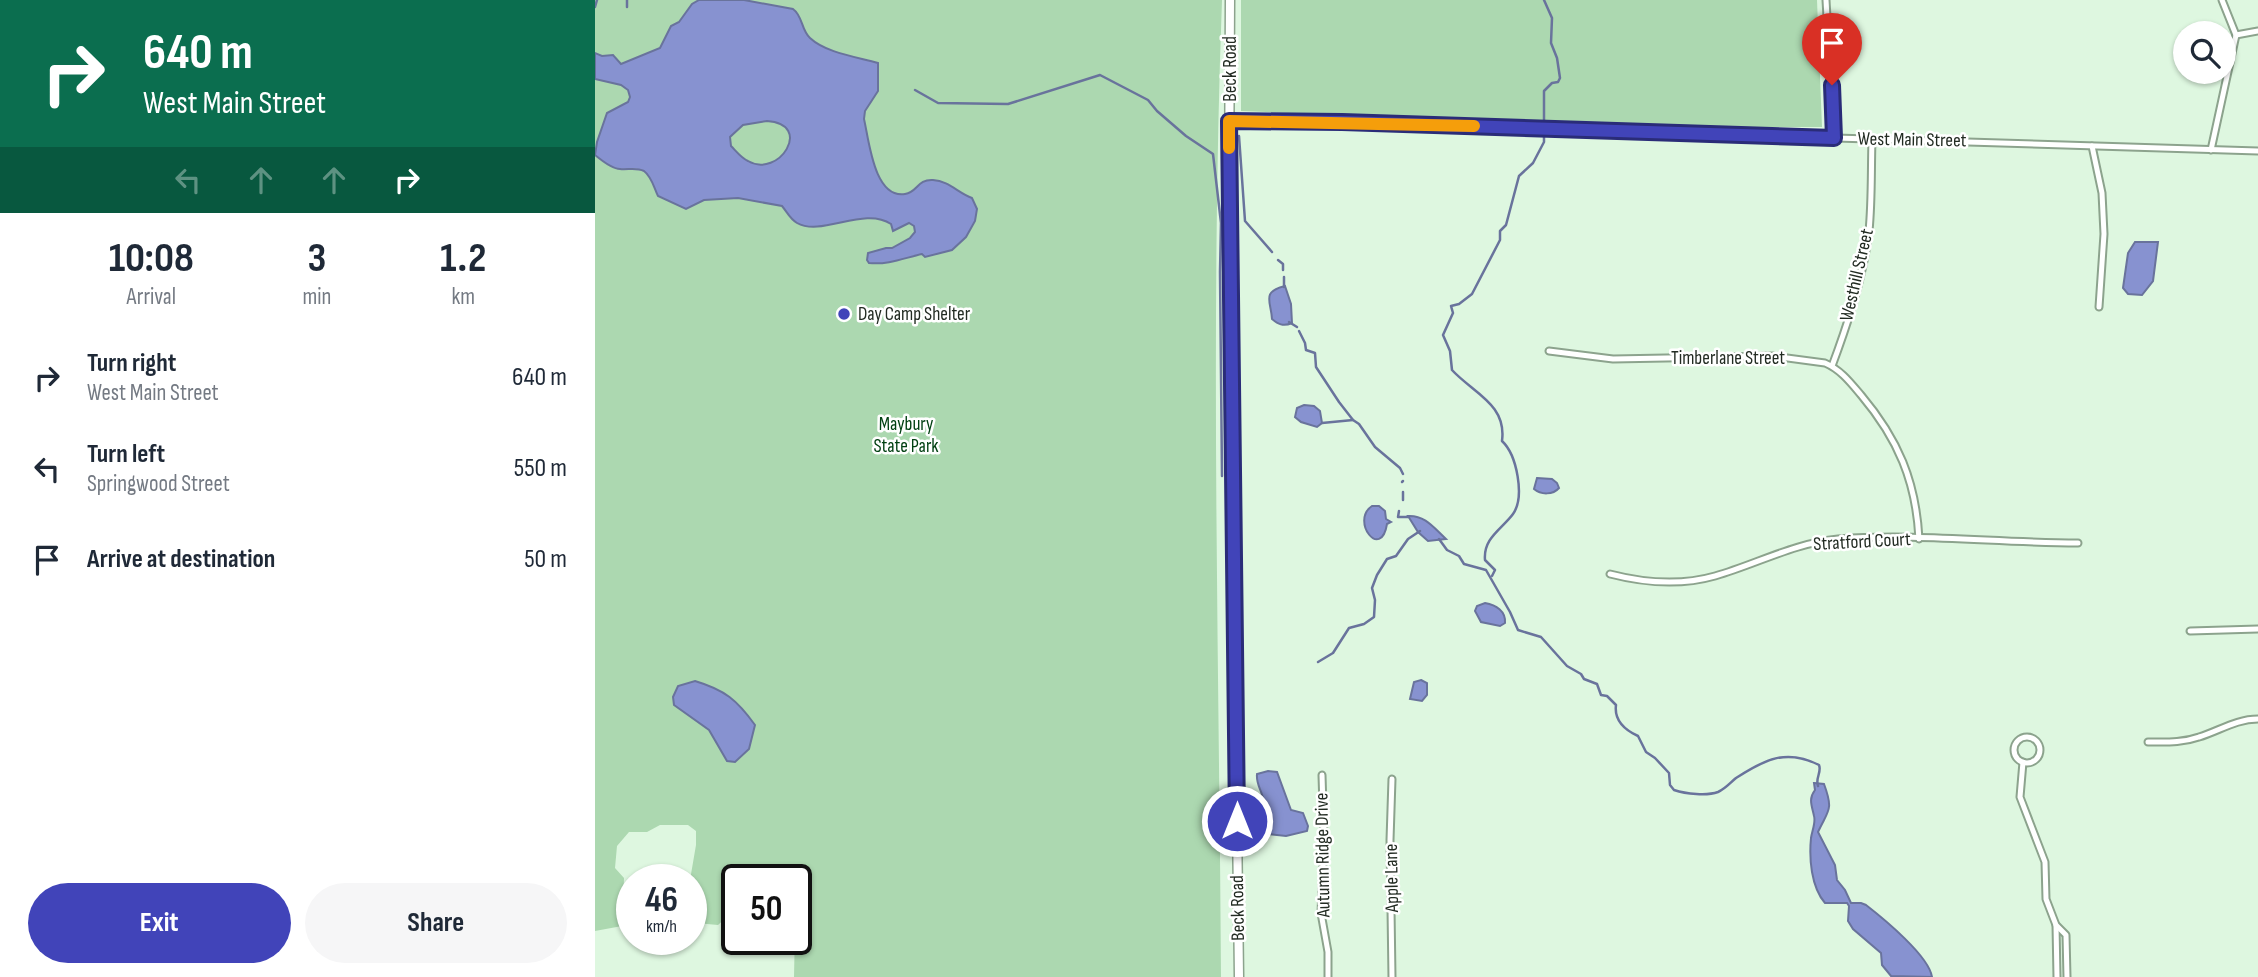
<!DOCTYPE html>
<style>
body{margin:0;font-family:"Sofia Sans Condensed",sans-serif;background:#f6f6f7;color:#1f2937;height:100vh;display:flex;flex-direction:column;font-size:26px;white-space:nowrap}
*{box-sizing:border-box;margin:0}
p{font-size:23px;color:#747a83}
.icon{flex:none;width:38px;height:38px;fill:none;stroke:currentColor;stroke-width:2;stroke-linecap:round;stroke-linejoin:round}
.map{position:relative;flex:1;overflow:hidden}
.details{display:flex;flex-direction:column;background:#fff;width:595px}
.details>*{flex:none}
.top-card{background:#0b6e4f;color:#fff;overflow:hidden}
.controls{position:absolute;left:1578px;top:21px;display:grid;gap:14px}
.controls a{display:grid;place-items:center;width:63px;height:63px;border-radius:50%;background:#fff;box-shadow:0 2px 5px #0004;font-size:35px}
.speed{position:absolute;left:21px;top:864px;display:flex;gap:14px;font-size:35px;font-weight:700;text-align:center}
.speed>*{display:grid;place-content:center;width:91px;height:91px;border-radius:50%;background:#fff;box-shadow:0 2px 5px #0004;line-height:1}
.speed small{font-size:18px;font-weight:400}
.speed .limit{border:4px solid #111;border-radius:10px;background:#fff;color:#111}
.pin{position:absolute;display:grid;place-items:center;width:60px;height:60px;color:#fff;margin:-72px -30px;border-radius:50% 50% 50% 0;rotate:-45deg;box-shadow:0 0 7px #0007}
.pin .icon{rotate:45deg}
.me{position:absolute;width:77px;margin:-38px;rotate:0deg;stroke-linejoin:round;filter:drop-shadow(0 0 5px #0008)}
.turn{display:flex;align-items:center;gap:24px;height:147px;padding:0 28px;font-size:32px}
.turn .icon{width:91px;height:91px;stroke-width:2.5}
.turn b{display:block;font-size:49px;line-height:60px}
.lanes{display:flex;align-items:center;height:66px;padding:0 28px;background:#0003;justify-content:center;gap:35px;direction:ltr}
.lanes .off{opacity:.35}
.eta{display:flex;justify-content:space-evenly;align-items:center;height:119px;text-align:center}
.eta b{font-size:42px;font-weight:700;line-height:49px}
.action{display:flex;gap:14px;margin-top:auto;padding:14px 28px}
.action a{flex:1;height:80px;border-radius:42px;background:#4144b9;color:#fff;font-size:28px;font-weight:700;line-height:80px;text-align:center}
.action a+a{background:#f6f6f7;color:#1f2937}
ul{padding:0;list-style:none}
li{display:flex;align-items:center;gap:21px;height:91px;padding:0 28px}
li div{flex:1}
li b{display:block;font-size:26px}
li em{font-style:normal}
main{display:flex;flex:1;min-height:0}
.map>svg:first-child{display:block}
</style>
<main>
<section class="details">
<div class="top-card">
<div class="turn"><svg class="icon" aria-label="right" viewBox="0 0 24 24"><path d="M7 20v-9h11M14 6l5 5-5 5"/></svg><div><b>640 m</b>West Main Street</div></div>
<div class="lanes"><svg class="icon off" aria-label="left" viewBox="0 0 24 24"><path d="M17 20v-9H6M10 6l-5 5 5 5"/></svg><svg class="icon off" aria-label="ahead" viewBox="0 0 24 24"><path d="M12 20V5M6 11l6-6 6 6"/></svg><svg class="icon off" aria-label="ahead" viewBox="0 0 24 24"><path d="M12 20V5M6 11l6-6 6 6"/></svg><svg class="icon" aria-label="right" viewBox="0 0 24 24"><path d="M7 20v-9h11M14 6l5 5-5 5"/></svg></div>
</div>
<div class="eta">
<div><b>10:08</b><p>Arrival</p></div>
<div><b>3</b><p>min</p></div>
<div><b>1.2</b><p>km</p></div>
</div>
<ul>
<li><svg class="icon" aria-label="right" viewBox="0 0 24 24"><path d="M7 20v-9h11M14 6l5 5-5 5"/></svg><div><b>Turn right</b><p>West Main Street</p></div><em>640 m</em></li>
<li><svg class="icon" aria-label="left" viewBox="0 0 24 24"><path d="M17 20v-9H6M10 6l-5 5 5 5"/></svg><div><b>Turn left</b><p>Springwood Street</p></div><em>550 m</em></li>
<li><svg class="icon" aria-label="arrive" viewBox="0 0 24 24"><path d="M6 21V4h12l-3 4 3 4H6"/></svg><div><b>Arrive at destination</b></div><em>50 m</em></li>
</ul>
<div class="action"><a>Exit</a><a>Share</a></div>
</section>
<div class="map">
<svg width="1663" height="977" viewBox="0 0 1663 977">
<rect width="100%" height="100%" fill="#def7e0"/>
<g fill="#acd8b0">
<path d="M0,0H627C615,325 624,651 626,977H199L201,880H142V914H135L123,925L101,923L96,910V880H95L101,845V831L93,825H65L52,832H34L22,846L20,868L29,878L27,926L0,931Z"/>
<polygon points="646,0 1222,0 1227,127 1044,127 646,111"/>
</g>
<g fill="#8792d0" stroke="#69739c" stroke-width="2" fill-rule="evenodd">
<path d="M104,0H149L198,9C208,16 206,30 215,38C231,53 262,57 283,63V91L270,111L269,119C274,140 279,199 310,194C323,192 322,179 338,180C354,181 363,193 377,198L382,209L380,221L371,237L357,250L330,257L327,254C309,258 293,265 274,263L272,260L273,253L291,248H297L315,238L320,232L319,226L314,223L298,231L296,224C269,206 227,237 202,223C195,219 192,212 187,206L143,198L109,200L91,209L63,196C59,188 57,177 49,171C41,167 33,170 25,169C18,169 6,160 0,155L2,142L12,113L33,102L35,97L33,90L26,85L0,79V53L7,56L18,55L26,64L65,48L76,26L84,22L97,4ZM172,121C219,124 184,179 153,161C146,158 141,151 136,146L135,137L148,125Z"/>
<polygon points="1540,242 1563,242 1558,281 1547,295 1533,294 1528,288 1533,253"/>
<path d="M690,286L696,304L697,323C688,327 683,324 677,319C676,301 666,292 690,286Z"/>
<polygon points="709,405 719,406 725,411 727,423 722,427 706,422 700,417 702,408"/>
<path d="M942,478L957,479L962,483L964,488C958,495 946,495 939,489Z"/>
<path d="M777,506H784L790,511L791,519L796,522L792,524C786,561 755,521 777,506Z"/>
<path d="M813,516C830,515 839,528 851,539L833,541L823,532Z"/>
<path d="M890,603C901,605 911,611 910,623L905,626L886,622L880,611L882,606Z"/>
<polygon points="826,680 832,683 832,695 827,701 815,699 819,682"/>
<path d="M100,681C130,690 142,700 160,725L154,749L140,762L132,761L114,730L79,705L78,697L83,686Z"/>
<path d="M673,771L682,772L696,810L708,813L713,826L712,831L691,836L672,834C668,822 669,810 668,798C666,789 661,784 662,774Z"/>
<path d="M1219,783L1229,784C1239,811 1233,810 1223,832L1240,865L1242,880L1250,890L1256,903H1266L1271,905C1289,919 1334,956 1337,977L1296,976L1287,965L1286,953L1258,929L1253,921L1254,906L1252,903H1230C1216,887 1214,858 1216,838C1217,831 1221,822 1219,816C1217,806 1213,799 1220,790Z"/>
</g>
<g fill="none" stroke-linecap="round" stroke-linejoin="round">
<g stroke="#69739c" stroke-width="2.5">
<polyline points="32,0 32,7"/>
<polyline points="0,7 2,0"/>
<polyline points="320,90 343,103 413,104 505,75 553,100 562,111 591,136 618,154 626,223 625,272 627,476"/>
<polyline points="644,136 650,221 677,252"/>
<polyline points="683,260 688,264 688,270"/>
<polyline points="689,277 689,287"/>
<polyline points="694,322 702,327"/>
<polyline points="704,331 710,343 711,350 720,353 721,367 744,402 758,420 764,424 780,447 805,468 808,474"/>
<polyline points="727,423 758,420"/>
<polyline points="807,482 808,481"/>
<polyline points="808,500 808,492"/>
<polyline points="804,511 803,517 813,517"/>
<path d="M844,539L852,550L864,556L869,564L891,570L915,612L923,630L946,637L972,666L986,674L989,679L1002,684L1006,695L1012,696L1021,705C1019,720 1030,730 1043,736L1051,752L1060,758L1074,773L1075,785L1079,790C1091,794 1112,796 1123,792C1130,789 1135,783 1141,778C1169,760 1191,748 1224,765C1227,772 1220,778 1223,786"/>
<path d="M897,576L900,570L890,560C888,538 907,529 918,514C930,497 922,455 907,441C912,404 878,393 857,370L855,351L848,335L858,313L856,306L864,304L877,294L905,240V231L911,225L924,176L938,163L949,142V91L957,83L963,82L965,78L962,58L956,43L957,18L949,0"/>
<polyline points="723,662 738,653 754,628 769,624 779,617 780,600 777,588 782,575 792,559 801,556 813,539 825,531"/>
</g>
<defs>
<g id="street">
<polyline points="1231,0 1239,138"/>
<polyline points="1641,35 1663,31"/>
<polyline points="634,121 789,124 1663,151"/>
<polyline points="1497,146 1507,193 1509,234 1504,307"/>
<polyline points="1616,150 1641,35 1627,0"/>
<path d="M954,351L1018,359L1177,356L1230,363C1246,370 1255,382 1266,395C1303,439 1321,481 1324,539"/>
<path d="M1237,366C1252,326 1269,274 1274,231C1277,201 1276,170 1277,140"/>
<path d="M1015,574C1050,583 1085,586 1120,576C1162,564 1199,543 1243,539C1322,533 1404,543 1483,543"/>
<polyline points="1595,631 1663,629"/>
<circle cx="1432" cy="750" r="13"/>
<path d="M1553,742C1571,742 1587,743 1604,737C1624,731 1641,719 1663,719"/>
<polyline points="1428,762 1425,797 1450,862 1451,899 1461,925 1471,935 1472,977"/>
<polyline points="727,775 729,839 726,913 733,952 733,977"/>
<polyline points="797,779 795,840 797,977"/>
<polyline points="1461,925 1462,977"/>
</g>
<polyline id="secondary" points="635,0 634,197 644,977"/>
</defs>
<use href="#street" stroke="#8ca38d" stroke-width="9"/>
<use href="#secondary" stroke="#8ca38d" stroke-width="11"/>
<use href="#street" stroke="#fff" stroke-width="5"/>
<use href="#secondary" stroke="#fff" stroke-width="8"/>
</g>
<g fill="none" stroke-linecap="round" stroke-linejoin="round">
<defs>
<polyline id="route" points="642,821 634,121 747,122 1239,138 1237,85"/>
</defs>
<use href="#route" stroke="#2a2c78" stroke-width="18"/>
<use href="#route" stroke="#4144b9" stroke-width="12"/>
<polyline stroke="#f59e0b" stroke-width="12" points="634,148 634,121 879,126"/>
</g>
<circle fill="#4144b9" stroke="#fff" stroke-width="2.5" cx="249" cy="314" r="7"/>
<g text-anchor="middle" dominant-baseline="central" stroke-width="5" stroke-linejoin="round" paint-order="stroke">
<g font-size="19" fill="#222b22" stroke="#fff">
<text transform="translate(635 69) rotate(-90)">Beck Road</text>
<text transform="translate(1317 140) rotate(1)">West Main Street</text>
<text transform="translate(1262 275) rotate(-77)">Westhill Street</text>
<text x="1133" y="358">Timberlane Street</text>
<text transform="translate(1267 542) rotate(-3)">Stratford Court</text>
<text transform="translate(728 855) rotate(-91)">Autumn Ridge Drive</text>
<text transform="translate(797 878) rotate(-91)">Apple Lane</text>
<text transform="translate(643 908) rotate(-91)">Beck Road</text>
</g>
<g font-size="19" fill="#222b22" stroke="#fff" text-anchor="start">
<text x="263" y="314">Day Camp Shelter</text>
</g>
<g font-size="19" fill="#004011" stroke="#fff">
<text x="311" y="424">Maybury<tspan x="311" dy="22">State Park</tspan></text>
</g>
</g>
</svg>
<div class="controls">
<a><svg class="icon" aria-label="search" viewBox="0 0 24 24"><circle cx="10" cy="10" r="6"/><path d="M15 15l6 6"/></svg></a>
</div>
<div class="speed"><div>46<small>km/h</small></div><div class="limit">50</div></div>
<div class="pin" style="left:1237px;top:85px;background:#d93025"><svg class="icon" aria-label="arrive" viewBox="0 0 24 24"><path d="M6 21V4h12l-3 4 3 4H6"/></svg></div>
<svg class="me" style="left:642px;top:821px" viewBox="-20 -20 40 40"><circle r="17" fill="#4144b9" stroke="#fff" stroke-width="3"/><path d="M0-11L8 9 0 5-8 9z" fill="#fff"/></svg>
</div>
</main>
